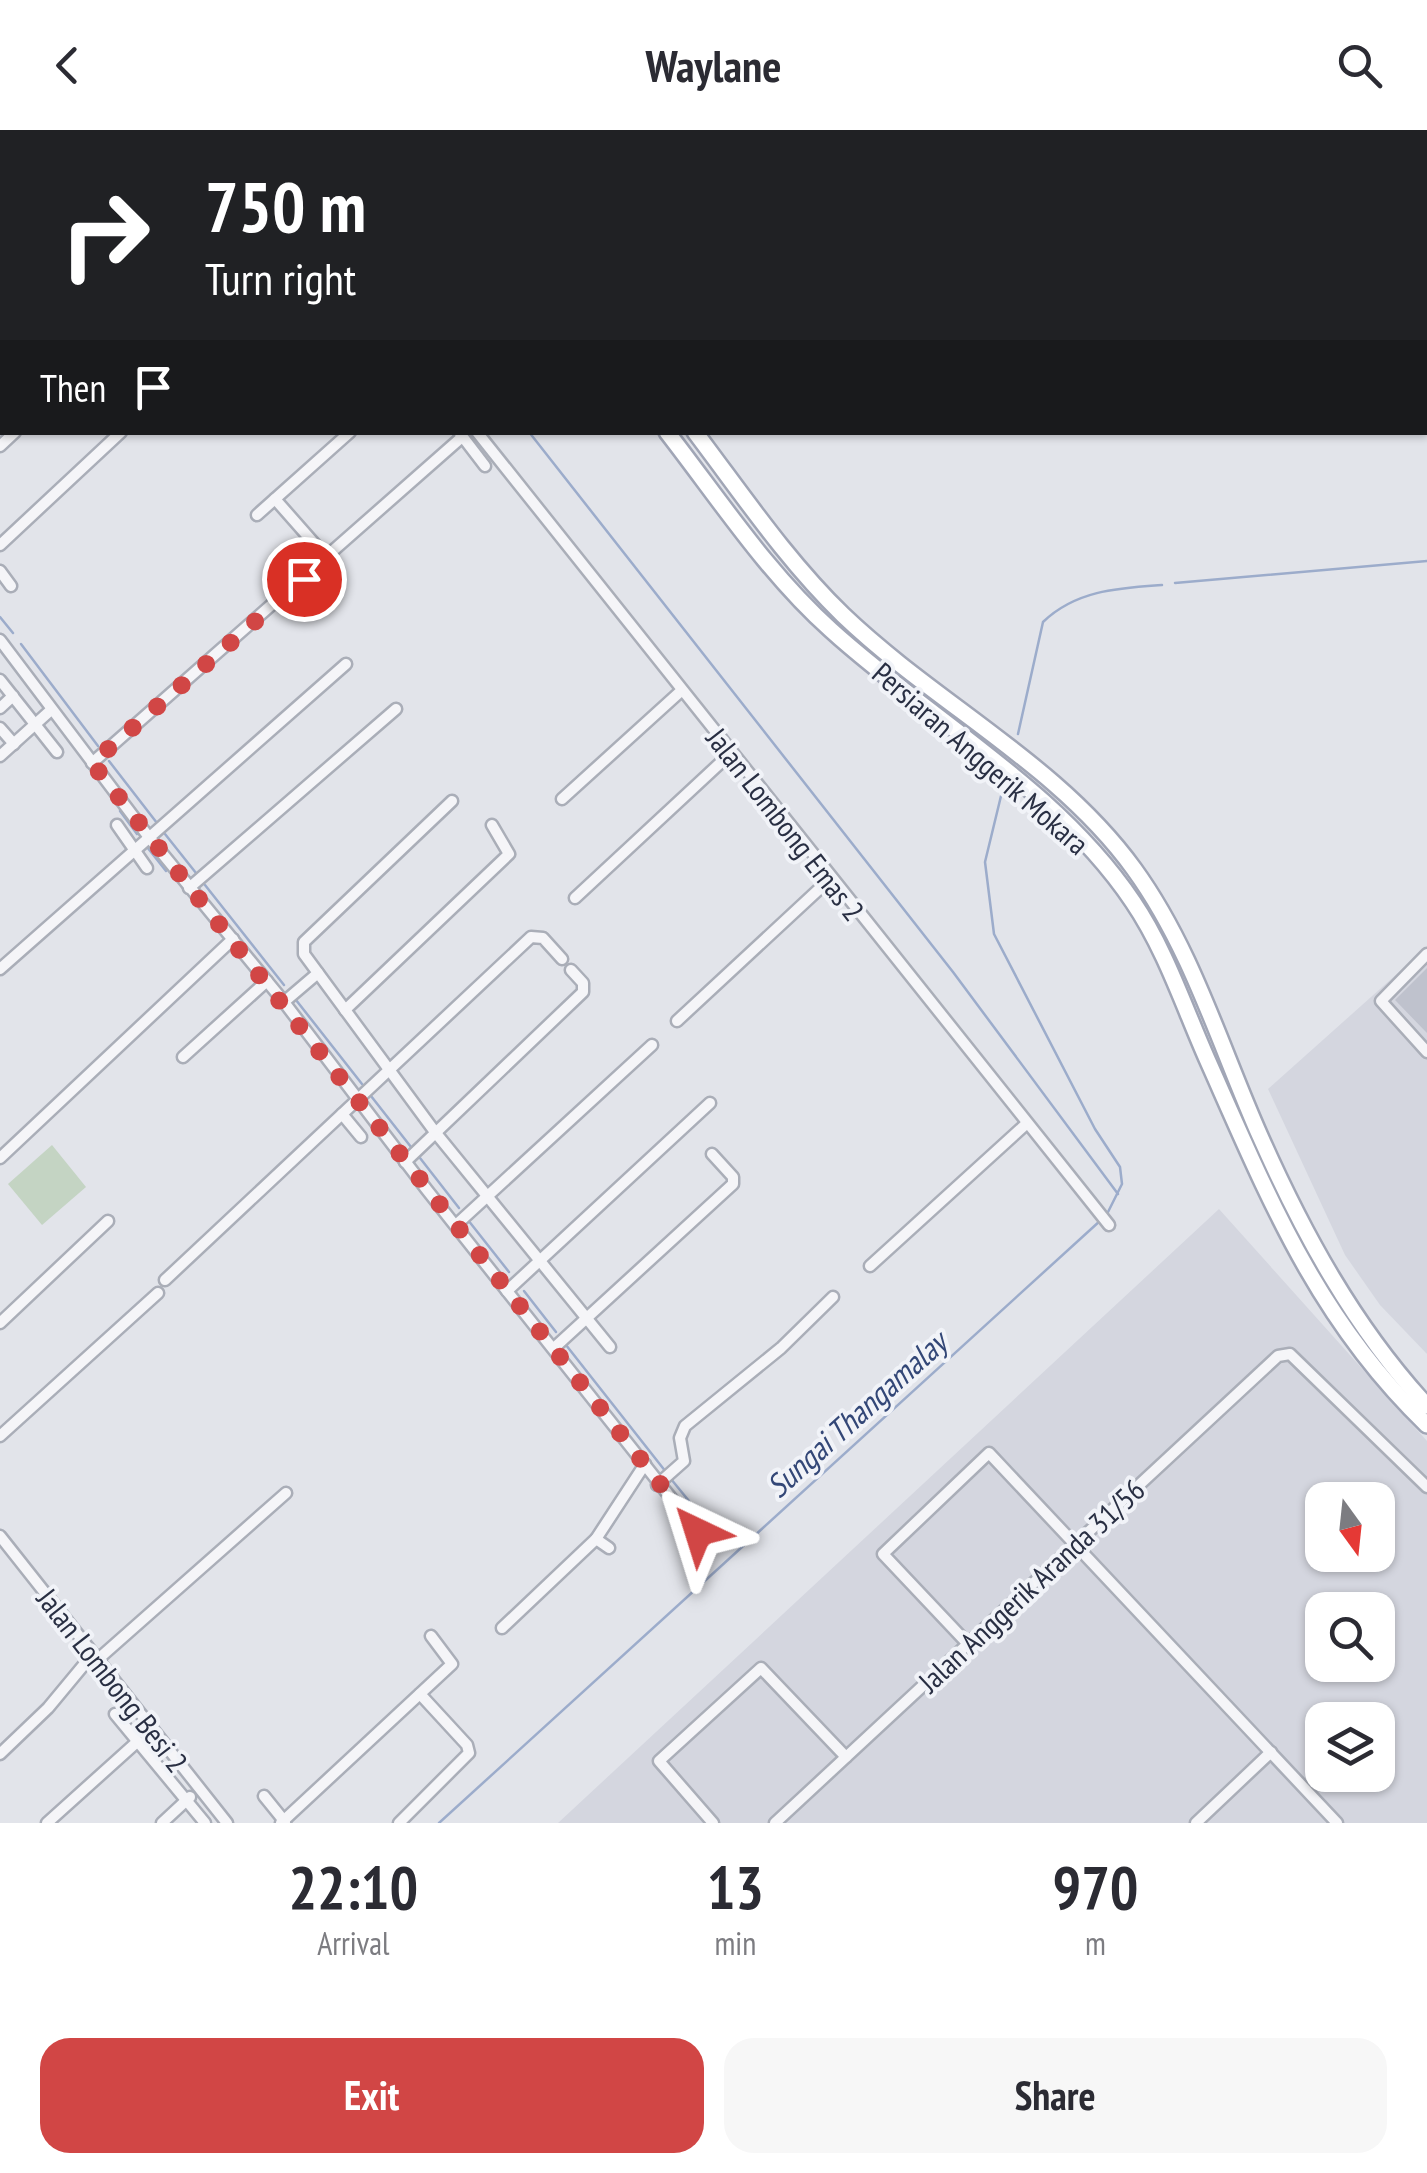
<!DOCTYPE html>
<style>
body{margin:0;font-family:"PT Sans Narrow",sans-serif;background:#f7f7f7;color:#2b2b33;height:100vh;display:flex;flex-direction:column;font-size:38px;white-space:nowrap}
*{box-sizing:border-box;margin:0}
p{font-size:32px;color:#7c7c81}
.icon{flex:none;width:55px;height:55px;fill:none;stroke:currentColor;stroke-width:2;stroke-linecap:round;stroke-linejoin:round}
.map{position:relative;height:1693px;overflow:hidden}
.side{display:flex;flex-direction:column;background:#fff;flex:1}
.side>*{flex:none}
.guide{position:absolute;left:0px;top:0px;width:1428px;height:305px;box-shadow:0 2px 8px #0004;background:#202124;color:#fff;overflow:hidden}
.needle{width:65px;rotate:165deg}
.controls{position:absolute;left:1305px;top:1352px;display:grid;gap:20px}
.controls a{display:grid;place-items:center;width:90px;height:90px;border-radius:20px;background:#fff;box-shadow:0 2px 8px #0004;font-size:50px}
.pin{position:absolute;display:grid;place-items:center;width:85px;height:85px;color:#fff;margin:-42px;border:5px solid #fff;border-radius:50%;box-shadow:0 2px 10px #0007}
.me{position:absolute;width:110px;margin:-55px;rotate:319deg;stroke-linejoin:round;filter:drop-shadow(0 0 8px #0008)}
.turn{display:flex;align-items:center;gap:35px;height:210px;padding:0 40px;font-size:45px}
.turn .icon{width:130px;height:130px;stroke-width:2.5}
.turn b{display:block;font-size:70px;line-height:85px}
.then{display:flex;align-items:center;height:95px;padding:0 40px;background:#0003;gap:20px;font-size:38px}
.eta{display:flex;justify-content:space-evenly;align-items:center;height:170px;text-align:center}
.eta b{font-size:60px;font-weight:700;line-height:70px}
.primary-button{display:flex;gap:20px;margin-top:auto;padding:20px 40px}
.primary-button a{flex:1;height:115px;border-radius:30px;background:#d14645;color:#fff;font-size:40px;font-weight:700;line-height:115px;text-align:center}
.primary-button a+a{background:#f7f7f7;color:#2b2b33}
header{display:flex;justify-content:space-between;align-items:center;height:130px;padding:0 40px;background:#fff;font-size:45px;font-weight:700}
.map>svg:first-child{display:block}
</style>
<header><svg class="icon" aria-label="back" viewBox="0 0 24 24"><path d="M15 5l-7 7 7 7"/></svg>Waylane<svg class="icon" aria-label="search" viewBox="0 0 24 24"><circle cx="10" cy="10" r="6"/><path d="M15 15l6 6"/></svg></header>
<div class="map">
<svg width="1427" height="1693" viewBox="0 0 1427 1693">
<rect width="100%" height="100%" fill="#e2e4ea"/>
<g fill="#d4d6df" fill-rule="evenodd">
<polygon points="1427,817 1427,1224 1380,1175 1345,1125 1268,959"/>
<path d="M1219,1079L1427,1311V1693H558ZM1322,1370H1378V1425H1322ZM1322,1480H1378V1535H1322ZM1322,1590H1378V1645H1322Z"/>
</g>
<polygon fill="#c4d4c3" points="52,1015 86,1057 42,1095 8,1054"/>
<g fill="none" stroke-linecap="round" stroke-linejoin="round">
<g stroke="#9caccb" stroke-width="2.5">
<polyline points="294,0 296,2"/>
<polyline points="529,302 953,842 1118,1064"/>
<polyline points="1175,453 1427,431"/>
<polyline points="0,487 13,503"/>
<polyline points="21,514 98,616"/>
<path d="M1018,604L1043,492C1076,460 1119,458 1162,455"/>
<polyline points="109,631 157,693"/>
<polyline points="1001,666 985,732 994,804 1095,999 1120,1037 1122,1054 1107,1084"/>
<polyline points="120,681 137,704"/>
<polyline points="165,704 196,743"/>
<polyline points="147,717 166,741"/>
<polyline points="205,755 284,855"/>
<polyline points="296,870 362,954"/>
<polyline points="371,966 411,1017"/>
<polyline points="420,1028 459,1078"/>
<polyline points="468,1090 509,1142"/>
<polyline points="524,1161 556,1202"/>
<polyline points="566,1215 666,1342"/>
<polyline points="671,1349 689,1371"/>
<polyline points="439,1693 1101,1090"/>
</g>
</g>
<polygon fill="#bfc2cd" points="1427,838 1427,903 1395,870"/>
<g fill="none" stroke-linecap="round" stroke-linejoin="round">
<defs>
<g id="street">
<polyline points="237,0 239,2"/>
<polyline points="459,302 485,336"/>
<polyline points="477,302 1109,1095"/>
<polyline points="0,316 15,302"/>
<polyline points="275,369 327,428"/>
<polyline points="257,385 350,302"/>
<polyline points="0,415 121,302"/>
<polyline points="0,441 11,456"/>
<polyline points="0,510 148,706 284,872 427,1060 698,1402"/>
<polyline points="0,550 57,622"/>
<polyline points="0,578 13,566"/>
<polyline points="0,598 14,614"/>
<polyline points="0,626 51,580"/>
<polyline points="92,633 462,307"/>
<polyline points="562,669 681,561"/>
<polyline points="452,671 304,812 304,824 435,1002 610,1217"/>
<polyline points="117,695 147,738"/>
<polyline points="189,758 396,579"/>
<polyline points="575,768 731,623"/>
<polyline points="1427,824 1381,871 1427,922"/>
<polyline points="0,839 346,534"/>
<polyline points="284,872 318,843"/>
<polyline points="345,880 509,724 492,695"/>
<polyline points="677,891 830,749"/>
<polyline points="183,927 267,851"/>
<polyline points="342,984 361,1007"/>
<polyline points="0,1028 233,809"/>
<polyline points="405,1032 583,862 583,853 571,840"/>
<polyline points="456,1095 652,915"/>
<polyline points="870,1136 1025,995"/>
<polyline points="165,1150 531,807 543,808 562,829"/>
<polyline points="507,1161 710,973"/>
<polyline points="0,1193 108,1091"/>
<polyline points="554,1218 733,1054 733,1047 712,1024"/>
<polyline points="0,1306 158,1163"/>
<polyline points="657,1355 684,1331 680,1308 685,1296 781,1218 833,1167"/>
<polyline points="0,1406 227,1693"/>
<polyline points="609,1418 596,1409 645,1334"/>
<polyline points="502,1498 596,1409"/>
<polyline points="968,1514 883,1424 989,1323 1337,1693"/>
<polyline points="96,1531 286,1363"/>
<polyline points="115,1584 205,1693"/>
<polyline points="0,1624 48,1578 92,1525"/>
<polyline points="264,1666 285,1692"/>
<polyline points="47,1693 137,1612"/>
<polyline points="162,1693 190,1667"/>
<polyline points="281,1693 452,1534 431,1506"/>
<polyline points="399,1693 469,1623 467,1615 420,1564"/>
<polyline points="713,1693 659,1631 761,1538 846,1627"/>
<polyline points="775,1693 1278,1226 1290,1224 1427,1357"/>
<polyline points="1196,1693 1271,1622"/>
</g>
<polyline id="secondary" points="0,3 3,0"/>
<g id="primary">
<polyline points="431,0 433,2"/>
<polyline points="462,0 464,2"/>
<path d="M667,302C719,369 768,444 831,500C930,590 1057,659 1133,772C1165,819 1184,877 1207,929C1268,1066 1316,1188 1427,1295"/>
<path d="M695,302C742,364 787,431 843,485C936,574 1058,634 1134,739C1192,819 1220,916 1260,1006C1303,1103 1354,1197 1427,1276"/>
</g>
</defs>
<use href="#street" stroke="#aaaeb8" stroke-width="15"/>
<use href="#secondary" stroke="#aaaeb8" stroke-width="19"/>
<use href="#primary" stroke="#a1a6b6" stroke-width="20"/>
<use href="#street" stroke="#f5f5f8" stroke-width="10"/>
<use href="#secondary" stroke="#fff" stroke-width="14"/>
<use href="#primary" stroke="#fff" stroke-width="15"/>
</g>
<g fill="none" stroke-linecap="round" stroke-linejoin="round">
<polyline stroke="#d14645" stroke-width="18" stroke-dasharray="0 32.4" points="304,449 92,633 698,1402"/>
</g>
<g text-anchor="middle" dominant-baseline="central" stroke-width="8" stroke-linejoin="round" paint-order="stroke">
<g font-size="30" fill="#292f43" stroke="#f1f3f8">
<text transform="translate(981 628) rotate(41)">Persiaran Anggerik Mokara</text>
<text transform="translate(786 694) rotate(52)">Jalan Lombong Emas 2</text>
<text transform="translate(1031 1455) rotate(-43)">Jalan Anggerik Aranda 31/56</text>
<text transform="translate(113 1550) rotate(52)">Jalan Lombong Besi 2</text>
</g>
<g font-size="32" font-style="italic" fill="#334777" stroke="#f1f3f8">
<text transform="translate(856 1284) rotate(-42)">Sungai Thangamalay</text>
</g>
</g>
</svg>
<div class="controls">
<a><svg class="needle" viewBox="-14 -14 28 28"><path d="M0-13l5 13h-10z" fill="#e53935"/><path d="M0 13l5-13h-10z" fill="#7c7c81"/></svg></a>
<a><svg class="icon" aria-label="search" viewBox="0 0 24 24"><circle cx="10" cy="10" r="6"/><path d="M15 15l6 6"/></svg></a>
<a><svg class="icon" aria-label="layers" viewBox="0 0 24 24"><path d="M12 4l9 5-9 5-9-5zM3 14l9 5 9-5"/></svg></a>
</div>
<div class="pin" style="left:304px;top:449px;background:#d93025"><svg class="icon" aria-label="arrive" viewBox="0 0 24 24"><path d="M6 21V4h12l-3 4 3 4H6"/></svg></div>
<svg class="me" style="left:698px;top:1402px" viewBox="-20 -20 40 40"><path d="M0-17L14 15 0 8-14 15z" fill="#d14645" stroke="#fff" stroke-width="4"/></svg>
<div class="guide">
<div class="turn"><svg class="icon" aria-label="right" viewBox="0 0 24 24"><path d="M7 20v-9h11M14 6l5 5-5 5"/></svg><div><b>750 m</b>Turn right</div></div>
<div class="then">Then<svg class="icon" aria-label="arrive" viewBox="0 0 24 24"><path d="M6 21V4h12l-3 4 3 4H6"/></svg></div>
</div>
</div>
<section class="side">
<div class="eta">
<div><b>22:10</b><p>Arrival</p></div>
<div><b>13</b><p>min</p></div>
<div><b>970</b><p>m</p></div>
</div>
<div class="primary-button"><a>Exit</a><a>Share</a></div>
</section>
